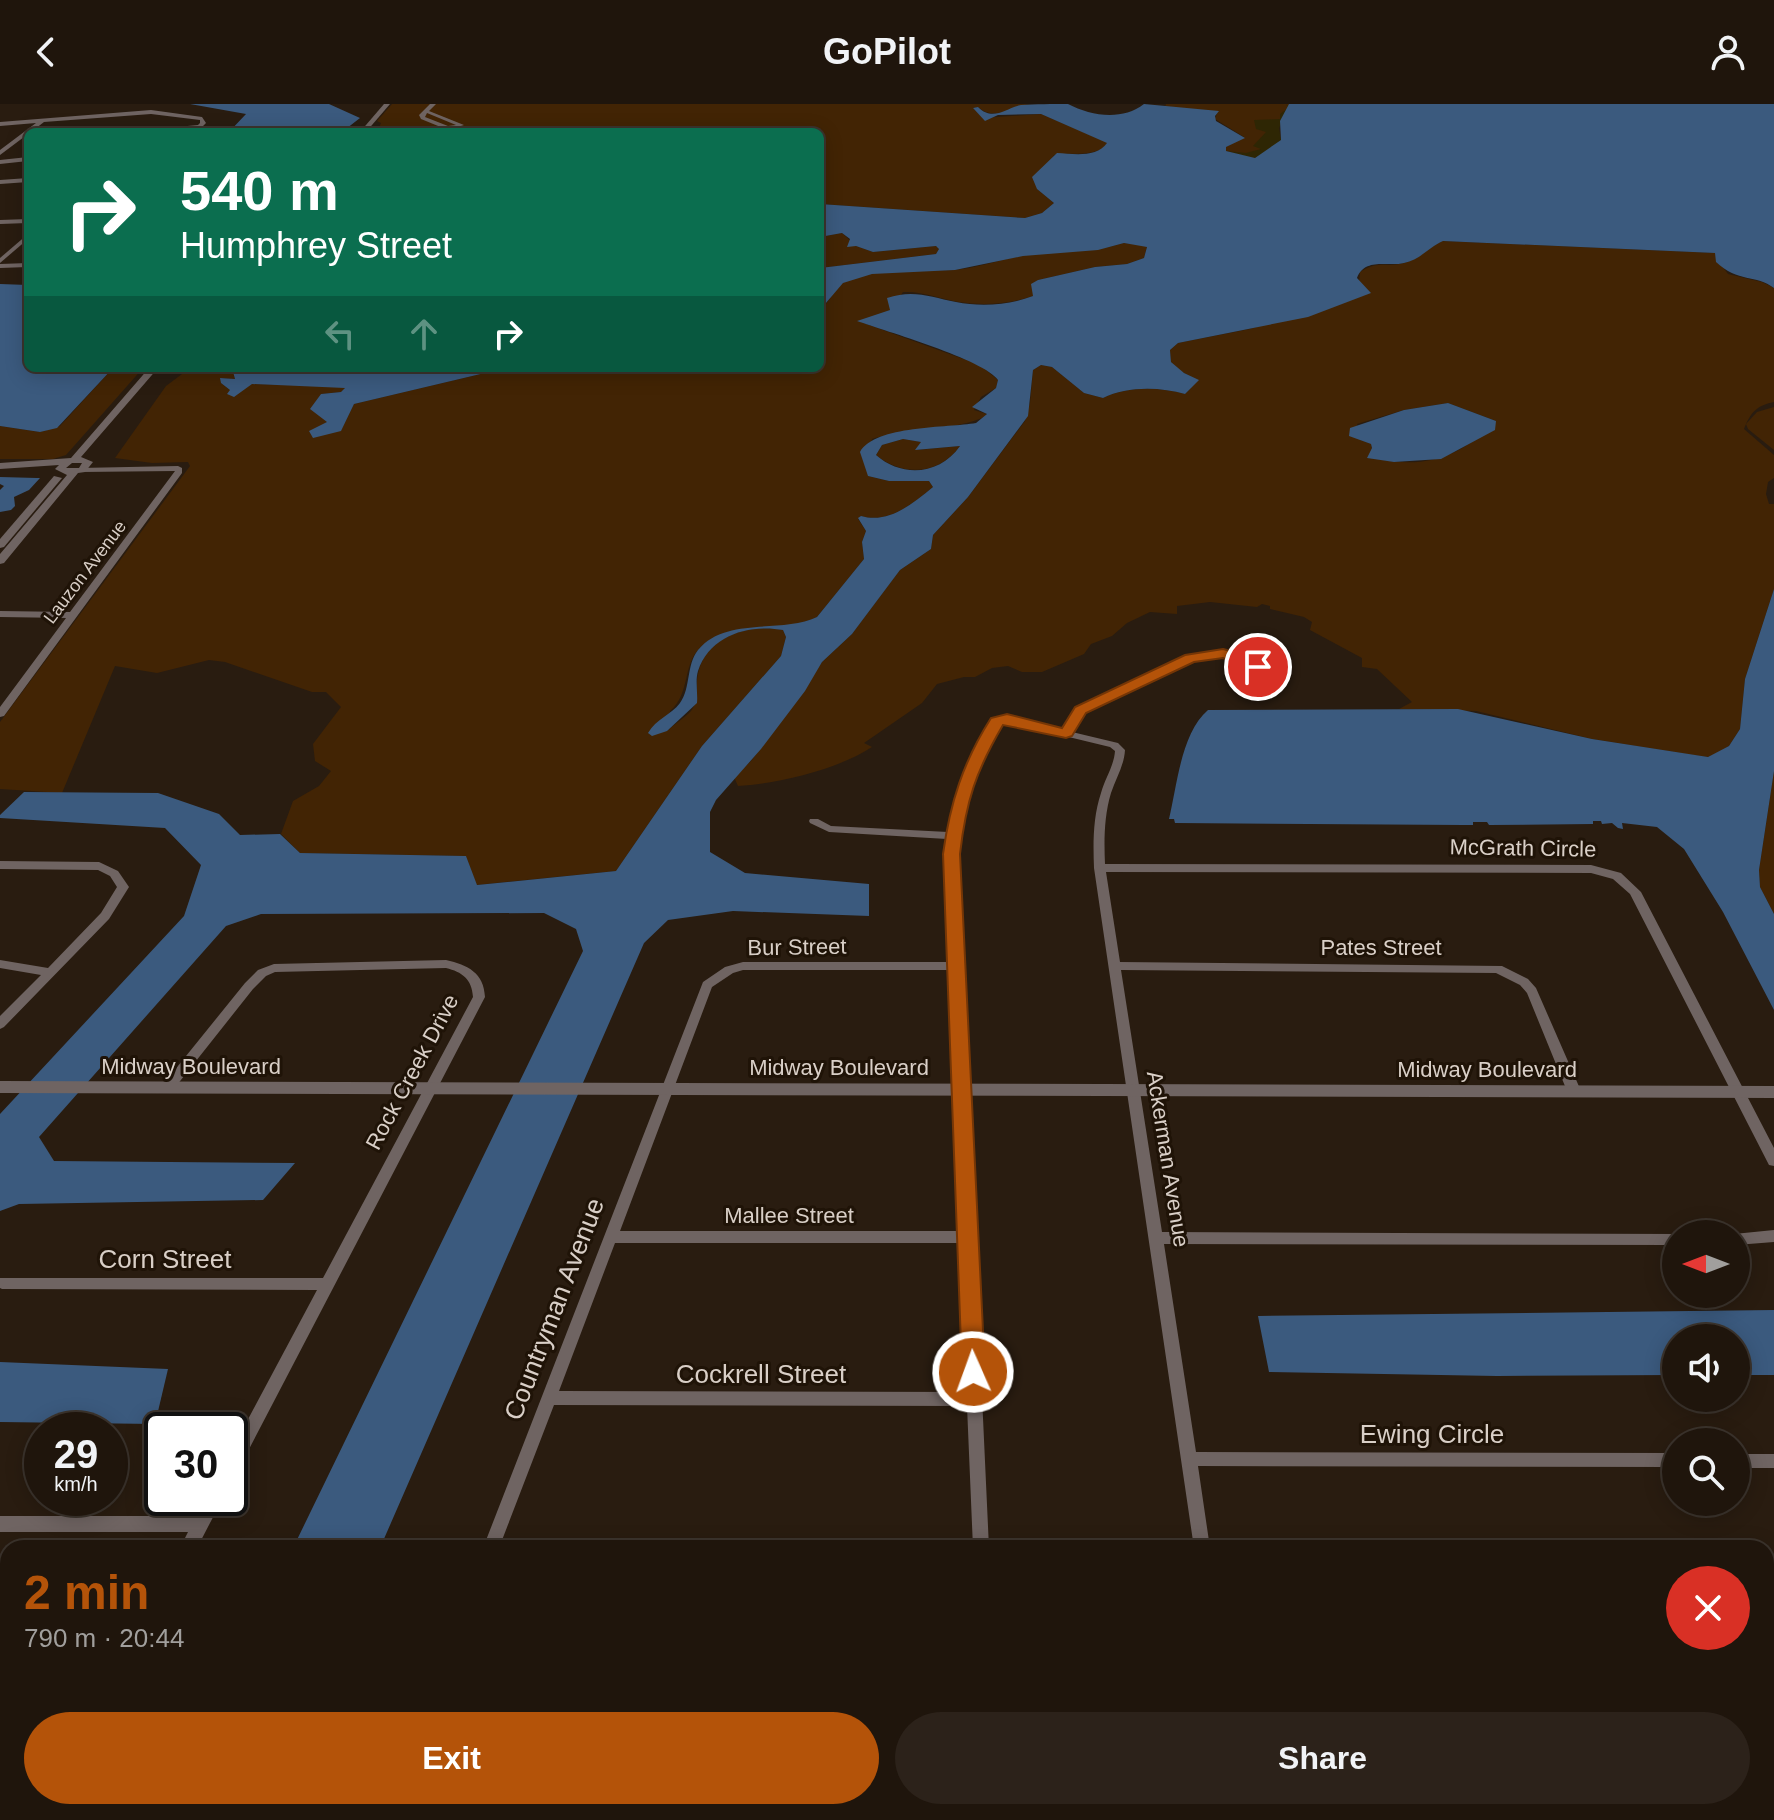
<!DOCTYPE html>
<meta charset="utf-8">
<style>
body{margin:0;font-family:Arial,sans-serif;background:#2c221a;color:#f1f3f6;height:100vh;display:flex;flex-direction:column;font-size:30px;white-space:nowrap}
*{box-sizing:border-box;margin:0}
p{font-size:26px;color:#a19f9d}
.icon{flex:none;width:44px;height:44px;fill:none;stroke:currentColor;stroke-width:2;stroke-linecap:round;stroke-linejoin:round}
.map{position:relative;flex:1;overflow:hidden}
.details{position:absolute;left:0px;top:1436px;width:1774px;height:280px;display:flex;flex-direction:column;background:#1f150c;border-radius:24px 24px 0 0;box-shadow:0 4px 20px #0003,0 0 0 2px #3c342d}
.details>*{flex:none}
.guide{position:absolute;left:24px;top:24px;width:800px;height:244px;border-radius:12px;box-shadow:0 4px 20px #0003,0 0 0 2px #3c342d;background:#0b6e4f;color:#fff;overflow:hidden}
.needle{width:52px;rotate:270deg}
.controls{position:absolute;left:1662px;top:1116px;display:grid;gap:16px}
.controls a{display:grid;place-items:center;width:88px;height:88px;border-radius:50%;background:#1f150c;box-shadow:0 4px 20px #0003,0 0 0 2px #3c342d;font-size:40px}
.speed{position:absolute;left:24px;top:1308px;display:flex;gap:16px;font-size:40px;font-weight:700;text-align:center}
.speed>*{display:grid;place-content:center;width:104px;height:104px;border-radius:50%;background:#1f150c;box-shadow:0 4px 20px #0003,0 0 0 2px #3c342d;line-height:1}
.speed small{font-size:20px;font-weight:400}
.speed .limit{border:4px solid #111;border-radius:12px;background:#fff;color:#111}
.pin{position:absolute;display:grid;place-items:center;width:68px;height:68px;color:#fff;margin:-34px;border:4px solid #fff;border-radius:50%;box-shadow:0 2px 8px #0007}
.me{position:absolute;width:88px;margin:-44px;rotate:358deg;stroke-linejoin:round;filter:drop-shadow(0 0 6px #0008)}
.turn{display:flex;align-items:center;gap:28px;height:168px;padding:0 24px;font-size:36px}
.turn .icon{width:104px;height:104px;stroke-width:2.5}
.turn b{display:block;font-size:56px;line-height:68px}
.lanes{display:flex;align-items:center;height:76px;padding:0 24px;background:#0003;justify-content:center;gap:40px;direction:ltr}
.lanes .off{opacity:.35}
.round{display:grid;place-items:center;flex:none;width:84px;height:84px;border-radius:42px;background:#2c221a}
.overview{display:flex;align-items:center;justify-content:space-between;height:136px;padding:0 24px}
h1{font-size:48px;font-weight:700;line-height:60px;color:#b45309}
.button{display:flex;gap:16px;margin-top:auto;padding:16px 24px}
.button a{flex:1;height:92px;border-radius:48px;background:#b45309;color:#fff;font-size:32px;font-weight:700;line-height:92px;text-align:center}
.button a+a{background:#2c221a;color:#f1f3f6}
header{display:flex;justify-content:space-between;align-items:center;height:104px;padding:0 24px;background:#1f150c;font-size:36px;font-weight:700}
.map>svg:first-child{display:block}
</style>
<header><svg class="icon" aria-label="back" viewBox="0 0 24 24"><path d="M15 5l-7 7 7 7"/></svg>GoPilot<svg class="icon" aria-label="person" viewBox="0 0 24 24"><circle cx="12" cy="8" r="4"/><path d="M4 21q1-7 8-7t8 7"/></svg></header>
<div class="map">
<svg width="1774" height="1716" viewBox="0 0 1774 1716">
<rect width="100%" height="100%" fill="#291c10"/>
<g fill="#422404" fill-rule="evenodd">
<path d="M392,0H1030C1014,2 994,18 978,3L973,4L983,14L1041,10L1109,39C1094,55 1072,47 1054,51L1037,85L1054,99L1042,109L1025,114L820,100V28H427L411,25L377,28L381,19L377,17Z"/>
<path d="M1166,0H1289V3L1255,54L1226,47V43L1244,33L1215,15L1217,9C1200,4 1183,5 1165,3Z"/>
<polygon points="842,129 856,142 873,148 936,142 939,145 936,150 820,164 820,133"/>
<path d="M1443,137L1716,149V154L1728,170L1762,178L1774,184V298C1756,302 1751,308 1744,325L1774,351V374L1768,378L1766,390L1769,400H1774V485L1745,575L1740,625L1729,642L1717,649L1708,653L1693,651L1592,635L1476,607L1399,605L1412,598L1377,565L1362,563V554L1310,526L1312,518L1304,513L1270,505V502L1262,500L1257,503L1210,498L1177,502V510L1150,508L1127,519L1112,532L1091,540L1084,550L1042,568H1022L1008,562L992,564L975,573H964L937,580L922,599L864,639L872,643C839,665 778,680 738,682L734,673L751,657L794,600L822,558L852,530L900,466L931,445L933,431L968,393L1025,317L1030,299L1033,266L1041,261L1052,263L1084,289L1103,294C1127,282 1160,283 1185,290L1198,276L1178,266L1171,258L1170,246L1178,239L1250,225L1370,188L1359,178L1360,168C1379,156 1386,164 1404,159C1420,155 1428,143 1443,137ZM1448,299L1496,317C1461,353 1424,366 1374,354L1371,340L1360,336L1357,320L1404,306Z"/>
<path d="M1124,139L1147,142L1144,154L1127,160L1095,163L1038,176L1033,192C1009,200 984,202 959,198C940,195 923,187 903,188L891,206L858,217L980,261L998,276L996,284L981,293L974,306L987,310C976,324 896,327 872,335L868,372L889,377H929L933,383C912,400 889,420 861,412L858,415L866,427L862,438L864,455L817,513C781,531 735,515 702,542C682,558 691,590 670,607L667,627C674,620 685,614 691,607C700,595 695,583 698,570C705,532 749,519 783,526L786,533L781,552L702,642L616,767L476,781L466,752L300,749L281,730L293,697L319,682L331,667L315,657L313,640L341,603L326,588H312L225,558L209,556L157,569L115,562L62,689L0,685V618L190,362L188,358L152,359L115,354L166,282L190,264H232L235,275L221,274V279L230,286L252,280L341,282L346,284L341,288L321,290L311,305L341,326L354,300L506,264H820V206C830,198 834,184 844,178C875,160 920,168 954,166C978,164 1002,155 1026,151C1059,147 1093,149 1124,139Z"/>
<polygon points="113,264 143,264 66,351 53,355 0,355 0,322 40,328 60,322"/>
<polygon points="1774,303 1774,346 1748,325 1746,320 1757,308"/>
<path d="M903,335L922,338L917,346L960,342C939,371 903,373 876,351L882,341Z"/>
<polygon points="1774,667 1774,810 1760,783 1759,766"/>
</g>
<polygon fill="#2e2604" points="1286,0 1289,3 1279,24 1281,36 1279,39 1255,54 1226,47 1246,49 1261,45 1253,42 1266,28 1256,25 1254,16 1280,15 1280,10 1288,4"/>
<g fill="#3b5a7e" fill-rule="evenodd">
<polygon points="190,0 329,0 360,14 342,28 229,28 246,10"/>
<path d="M1068,0C1091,12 1122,17 1144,0L1219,7L1215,12L1216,17L1245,34L1226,43V47L1255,54L1281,36L1280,17L1289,0H1774V184C1756,170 1738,179 1716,158L1715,149L1443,137C1429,143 1420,156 1404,159C1388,163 1365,153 1357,174L1371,189L1308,213L1178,239L1170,246L1171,258L1184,269L1199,276L1185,290C1160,283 1127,282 1103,294L1084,289L1052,263L1041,261L1033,266L1028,312L968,393L933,431L931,445L900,466L852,530L822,558L805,587L761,645L716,696L710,708V748L745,769L869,780V812L733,807L668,816L644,839L380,1444H293L583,847L576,825L544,809L261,810L226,822L39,1033L54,1057L295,1059L263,1096L19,1100L0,1107V1010L184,812L201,761L165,724L0,714V711L24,688L158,689L219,710L240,731L280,730L300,749L466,752L477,781L616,767L702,642L781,552L786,533L783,526C749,520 710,531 698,567C695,577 698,588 697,599L667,627L652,632L648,629C656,615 671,611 680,599C691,584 686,561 698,546C726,512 782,530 817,513L864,455L862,438L866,427L858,414L861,412C889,420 912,400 933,383L929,377H889L868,372L860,348C875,321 948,324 976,319L987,310L972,303L996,284L998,276C985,256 885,227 857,217L890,206L887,194C913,185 931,193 956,198C981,203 1010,201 1033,192L1031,180L1038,176L1095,163L1127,160L1144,154L1147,143L1124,139L1098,146L1023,152L955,166L872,170L843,179L820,206V164L936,150L939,145L936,142L873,148L856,142L847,143L850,135L842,129L820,133V100L1025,114L1042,109L1054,99L1037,85L1032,73L1057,49C1073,50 1097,54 1107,39L1041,10L998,11L985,17L973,4L978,3C993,18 1006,4 1021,1C1035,0 1053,0 1068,0ZM903,335L921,338L915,346L960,342C940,371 902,374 876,351L882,341Z"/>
<polygon points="0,180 28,181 28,264 113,264 57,324 40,328 0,322"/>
<polygon points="232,264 378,264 401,267 429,264 506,264 354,300 341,327 313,334 309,327 327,318 310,305 321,290 341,288 345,284 252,280 234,293 227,290 230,286 221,279 220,274 235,275"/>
<polygon points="1448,299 1496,317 1495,326 1441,355 1394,358 1367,354 1372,344 1371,340 1349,332 1350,324 1404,306"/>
<polygon points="0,373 37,374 40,374 29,386 14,393 15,402 11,406 0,408 0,386 4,382 0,380"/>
<path d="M1774,485V667L1759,766L1760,783L1774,810V906L1723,808L1684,745L1657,723L1622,719L1623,725L1618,724L1612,719L1602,720L1601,717H1593V720L1489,721L1487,718H1473V721H1464L1175,719L1174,715H1169C1177,682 1181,629 1208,606L1458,605L1592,635L1708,653L1729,642L1740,625L1745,575Z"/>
<polygon points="1774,1206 1774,1271 1736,1271 1736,1234 1676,1234 1676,1271 1497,1272 1269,1268 1258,1212"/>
<polygon points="0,1258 168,1265 155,1320 0,1318"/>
<polygon points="1766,1679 1774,1679 1774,1716 1354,1716 1353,1708 1766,1708"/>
<polygon points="166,1708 264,1708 261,1716 161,1716"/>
</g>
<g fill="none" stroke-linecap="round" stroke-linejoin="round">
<g fill="#6f6462" fill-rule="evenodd">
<path d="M430,0H436L429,7L464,21L448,26L421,15L419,11ZM427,9L456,21L448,22L425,13Z"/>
<polygon points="151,6 202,13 206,19 197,28 191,28 195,24 124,28 198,21 200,19 200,16 151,10 44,18 31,28 28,28 28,30 0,51 0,46 36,19 0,22 0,18"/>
<polygon points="28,53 28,57 0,60 0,56"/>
<polygon points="28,74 28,78 0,80 0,76"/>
<polygon points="28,115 28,119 0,120 0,116"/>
<polygon points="28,130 28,135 0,159 0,154"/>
<polygon points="28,159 28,163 0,164 0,160"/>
<polygon points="178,362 182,364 182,369 4,612 0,613 0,603 66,514 0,513 0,507 70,508 175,367 82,368 79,368 79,364"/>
<path d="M1223,547L1249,553L1263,563L1261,565H1255L1243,557L1223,553L1192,557L1085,608L1072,628L1118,639L1125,646C1124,662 1116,674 1111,689C1104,712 1104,737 1105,760L1591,761L1621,769L1641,788L1774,1044V1062L1769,1061L1630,790L1613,775L1591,769L1106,768L1120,858L1502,862L1528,875L1536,884L1581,987L1579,990H1569L1567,987L1527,889L1520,881L1496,869L1121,866L1162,1128L1678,1130H1676V1141L1164,1140L1196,1348L1676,1349V1363L1198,1362L1210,1444H1194L1094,764C1093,739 1093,713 1101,689C1105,674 1114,662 1115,647L1110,643L1007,618L1000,619C974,659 961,702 957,750L989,1444H973L967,1302L554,1301L499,1444H483L703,878L725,863L743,858H950L945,750L947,735L829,728L810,719L809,717L810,715H818L831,722L948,728C955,686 969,650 993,615L1007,612L1063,626L1077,604L1187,552ZM743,866H950L960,1127H620L712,883L733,869ZM615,1139H961L967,1288L559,1287Z"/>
<polygon points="0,757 99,758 118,767 129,783 109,815 4,923 0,925 0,912 41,871 0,864 0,856 48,864 101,809 117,783 110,772 98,766 0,765"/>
<path d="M446,856C468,861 484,869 485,893L236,1370L230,1372V1349L317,1186L2,1185L0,1184V1174H323L473,893C472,875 462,868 446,864L275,868L266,872L253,885L173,986H163L161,983L245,879L258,866L274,860Z"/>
<polygon points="1774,1126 1774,1138 1736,1141 1736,1130 1734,1130"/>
<rect x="1736" y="1350" width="38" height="14"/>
<polygon points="206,1394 223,1394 197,1444 180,1444 188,1428 0,1428 0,1412 196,1412"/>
<rect x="1766" y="1552" width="8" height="18"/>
<polygon points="8,1693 8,1708 15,1708 0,1713 0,1695"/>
<polygon points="417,1708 443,1708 448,1716 422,1716"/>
<rect x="983" y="1708" width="18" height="8"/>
<polygon points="1231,1708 1249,1708 1250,1716 1232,1716"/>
</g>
<g fill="#6f6462" fill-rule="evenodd">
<polygon points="384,0 390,0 366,28 360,28"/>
<path d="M149,264H158L81,353L93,358L85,368L78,369L4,459L0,460V450L67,371L55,365L59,361L0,365V359L71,354ZM72,359H82L79,364H66Z"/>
<polygon points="54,372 62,374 4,443 0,444 0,435"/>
<polygon points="0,977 1774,982 1774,994 0,989"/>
</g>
</g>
<path fill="#b45309" stroke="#753606" stroke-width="2" d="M1223,545L1251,552L1265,563L1258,567L1223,554L1194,558L1086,609L1072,632L1066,634L1003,621C976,667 966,697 960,750L985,1268L981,1275L973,1278L965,1275L962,1268L943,750C950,699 963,658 991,614L1007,610L1062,624L1075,603L1185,551Z"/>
<g text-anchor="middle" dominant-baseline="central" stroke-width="6" stroke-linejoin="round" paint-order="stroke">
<g font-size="18" fill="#d9cfc7" stroke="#1f1307">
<text transform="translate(85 468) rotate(-53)">Lauzon Avenue</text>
</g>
<g font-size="22" fill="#d9cfc7" stroke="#1f1307">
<text transform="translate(1523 744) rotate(1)">McGrath Circle</text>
<text transform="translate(797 843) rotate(-1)">Bur Street</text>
<text x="1381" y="843">Pates Street</text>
<text x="191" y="962">Midway Boulevard</text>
<text x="839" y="963">Midway Boulevard</text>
<text x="1487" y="965">Midway Boulevard</text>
<text transform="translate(412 968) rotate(-62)">Rock Creek Drive</text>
<text transform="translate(1168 1055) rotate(81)">Ackerman Avenue</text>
<text x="789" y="1111">Mallee Street</text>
</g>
<g font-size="26" fill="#d9cfc7" stroke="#1f1307">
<text x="165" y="1155">Corn Street</text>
<text transform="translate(554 1205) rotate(-69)">Countryman Avenue</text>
<text x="761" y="1270">Cockrell Street</text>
<text x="1432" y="1330">Ewing Circle</text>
</g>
</g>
</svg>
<div class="controls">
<a><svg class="needle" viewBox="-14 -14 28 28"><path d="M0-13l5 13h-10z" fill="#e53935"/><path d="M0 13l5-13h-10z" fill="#a19f9d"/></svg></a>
<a><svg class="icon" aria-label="sound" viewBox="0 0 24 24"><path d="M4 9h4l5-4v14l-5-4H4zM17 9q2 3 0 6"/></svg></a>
<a><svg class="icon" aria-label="search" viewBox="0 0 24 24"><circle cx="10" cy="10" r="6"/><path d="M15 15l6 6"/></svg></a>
</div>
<div class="speed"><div>29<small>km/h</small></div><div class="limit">30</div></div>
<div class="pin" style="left:1258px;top:563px;background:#d93025"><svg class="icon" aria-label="arrive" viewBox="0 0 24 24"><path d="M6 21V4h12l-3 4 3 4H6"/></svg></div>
<svg class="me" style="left:973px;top:1268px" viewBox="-20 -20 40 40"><circle r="17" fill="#b45309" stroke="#fff" stroke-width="3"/><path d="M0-11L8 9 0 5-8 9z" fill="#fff"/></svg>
<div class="guide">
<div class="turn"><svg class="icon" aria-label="right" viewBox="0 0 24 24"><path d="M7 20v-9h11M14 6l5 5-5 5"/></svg><div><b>540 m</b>Humphrey Street</div></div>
<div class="lanes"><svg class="icon off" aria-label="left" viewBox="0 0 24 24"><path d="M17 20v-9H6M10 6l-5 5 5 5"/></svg><svg class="icon off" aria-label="ahead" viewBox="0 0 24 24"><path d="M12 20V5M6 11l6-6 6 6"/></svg><svg class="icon" aria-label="right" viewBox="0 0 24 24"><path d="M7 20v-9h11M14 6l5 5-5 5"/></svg></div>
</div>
<section class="details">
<div class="overview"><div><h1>2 min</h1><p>790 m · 20:44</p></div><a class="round" style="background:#d93025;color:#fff"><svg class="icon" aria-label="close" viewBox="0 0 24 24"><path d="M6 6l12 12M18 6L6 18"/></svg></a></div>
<div class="button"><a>Exit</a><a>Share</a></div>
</section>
</div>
